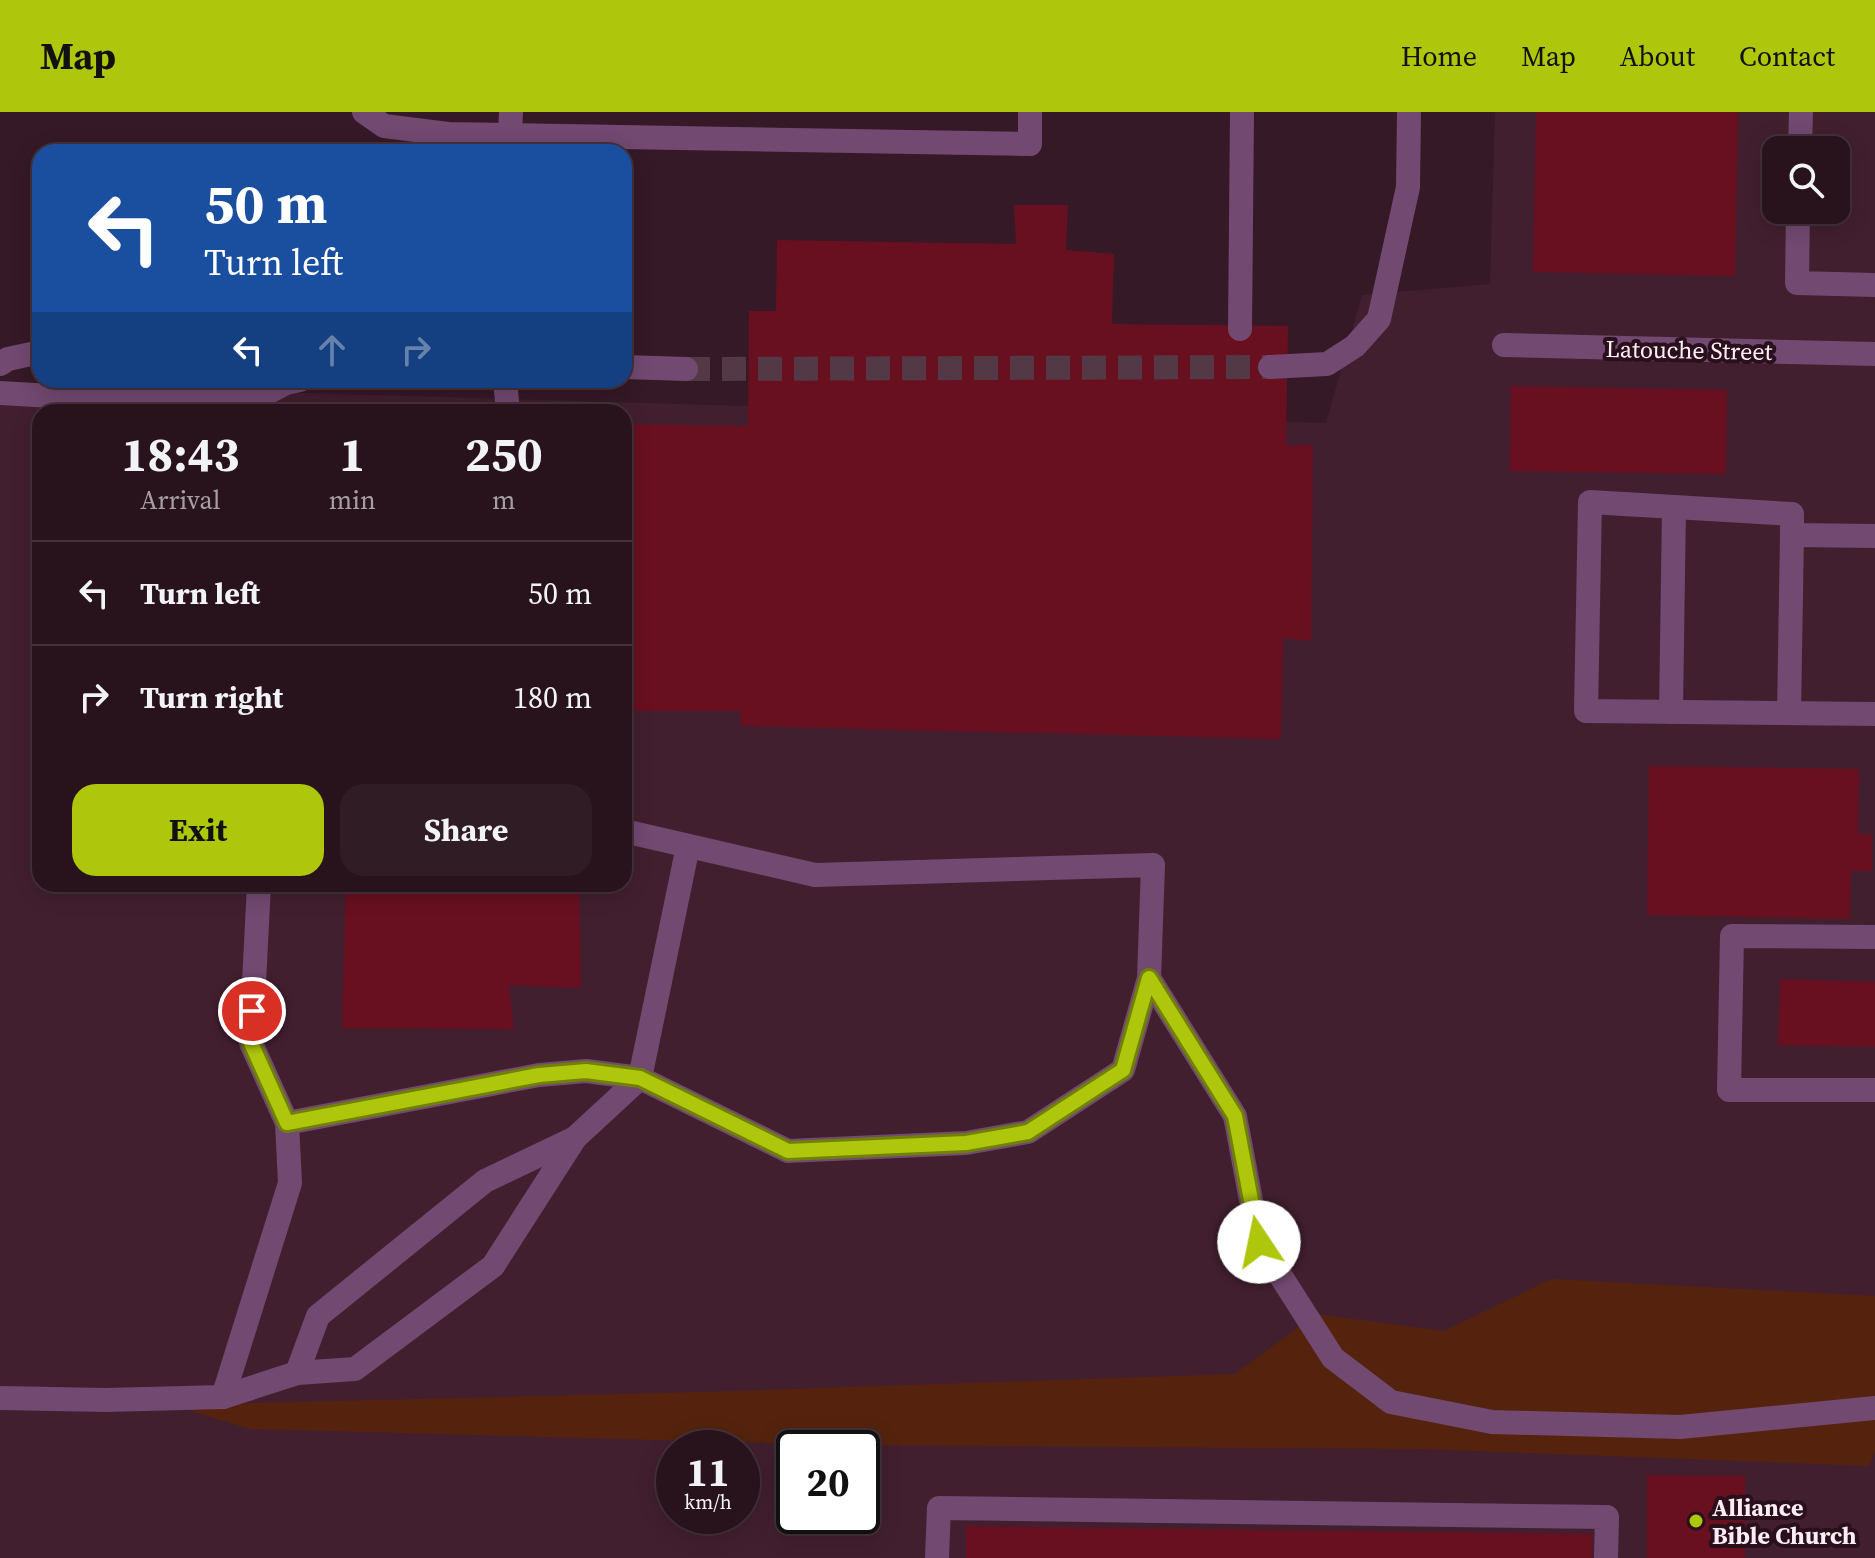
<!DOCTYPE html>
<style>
body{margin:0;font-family:"Source Serif 4",serif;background:#301c25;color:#f1f3f6;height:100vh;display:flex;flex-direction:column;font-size:30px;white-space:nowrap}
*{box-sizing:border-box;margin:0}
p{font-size:26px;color:#a59ea3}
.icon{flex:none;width:44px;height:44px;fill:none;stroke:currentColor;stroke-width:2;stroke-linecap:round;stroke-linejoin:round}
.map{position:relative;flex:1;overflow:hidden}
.panel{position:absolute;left:32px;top:292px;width:600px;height:488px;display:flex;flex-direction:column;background:#28131c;border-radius:24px;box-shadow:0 4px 20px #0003,0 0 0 2px #44323b}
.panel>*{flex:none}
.top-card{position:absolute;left:32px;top:32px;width:600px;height:244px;border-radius:24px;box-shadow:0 4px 20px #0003,0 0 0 2px #44323b;background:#1a4fa0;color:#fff;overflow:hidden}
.buttons{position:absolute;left:1762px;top:24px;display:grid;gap:16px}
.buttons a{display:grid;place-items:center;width:88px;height:88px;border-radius:16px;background:#28131c;box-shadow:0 4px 20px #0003,0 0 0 2px #44323b;font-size:40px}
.speed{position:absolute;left:656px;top:1318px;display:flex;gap:16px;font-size:40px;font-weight:700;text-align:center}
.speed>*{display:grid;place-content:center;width:104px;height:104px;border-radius:50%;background:#28131c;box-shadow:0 4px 20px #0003,0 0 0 2px #44323b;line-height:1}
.speed small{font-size:20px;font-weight:400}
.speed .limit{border:4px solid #111;border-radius:12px;background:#fff;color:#111}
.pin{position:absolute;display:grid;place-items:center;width:68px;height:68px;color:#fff;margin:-34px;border:4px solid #fff;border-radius:50%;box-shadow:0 2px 8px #0007}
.me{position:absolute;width:88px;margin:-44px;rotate:349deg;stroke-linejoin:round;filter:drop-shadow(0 0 6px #0008)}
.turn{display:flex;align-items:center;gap:28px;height:168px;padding:0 40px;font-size:36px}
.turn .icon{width:104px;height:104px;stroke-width:2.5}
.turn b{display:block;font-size:56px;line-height:68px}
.lanes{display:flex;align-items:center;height:76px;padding:0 40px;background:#0003;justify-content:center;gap:40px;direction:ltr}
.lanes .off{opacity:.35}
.eta{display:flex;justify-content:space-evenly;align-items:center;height:136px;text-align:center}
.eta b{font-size:48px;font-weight:700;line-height:56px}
.button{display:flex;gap:16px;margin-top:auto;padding:16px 40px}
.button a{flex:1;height:92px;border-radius:24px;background:#aec60b;color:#111;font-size:32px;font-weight:700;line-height:92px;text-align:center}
.button a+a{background:#301c25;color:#f1f3f6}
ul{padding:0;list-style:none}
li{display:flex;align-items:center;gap:24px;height:104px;padding:0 40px;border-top:2px solid #44323b}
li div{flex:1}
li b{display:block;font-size:30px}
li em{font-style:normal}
header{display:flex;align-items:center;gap:48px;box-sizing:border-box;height:112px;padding:0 40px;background:#aec60b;color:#111}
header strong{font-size:38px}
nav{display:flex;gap:44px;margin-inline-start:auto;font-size:28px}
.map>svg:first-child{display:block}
</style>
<header>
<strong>Map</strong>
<nav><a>Home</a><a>Map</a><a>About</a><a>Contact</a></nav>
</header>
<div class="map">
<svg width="1875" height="1446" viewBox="0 0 1875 1446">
<rect width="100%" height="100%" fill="#351926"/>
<path fill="#421f2f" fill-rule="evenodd" d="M1495,0H1875V1446H0V272L1326,311L1362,183L1490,172ZM1776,38H1836V98H1776ZM40,300H624V772H40ZM674,1336H742V1404H674ZM794,1336H862V1404H794Z"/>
<polygon fill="#55230d" points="1551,1167 1875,1184 1875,1338 1869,1354 1423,1337 848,1333 250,1317 172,1293 701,1280 1235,1262 1316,1202 1444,1219"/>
<g fill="#681020">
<polygon points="1536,0 1738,0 1735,164 1533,160"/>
<polygon points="1014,93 1068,93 1066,138 1114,142 1112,212 1288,214 1286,334 1313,333 1311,529 1283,526 1281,627 741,614 740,599 624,599 624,312 748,314 749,199 776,199 777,128 1016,132"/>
<polygon points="1511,274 1727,278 1726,362 1510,359"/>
<polygon points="1649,654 1859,657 1858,722 1872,722 1872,759 1851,759 1850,807 1647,803"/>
<polygon points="346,772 579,772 581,876 509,873 514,917 342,916"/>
<polygon points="1780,867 1875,870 1875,935 1778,933"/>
<polygon points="1647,1363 1745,1364 1745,1446 1647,1446"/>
<polygon points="966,1414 1592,1422 1592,1446 966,1446"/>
</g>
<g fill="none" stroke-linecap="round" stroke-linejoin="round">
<polyline stroke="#533945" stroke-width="24" stroke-dasharray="24 12" stroke-linecap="butt" points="686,257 1270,255"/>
<g stroke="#724971" stroke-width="24">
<polyline points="364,0 384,14 448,22 1030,32 1030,0"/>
<polyline points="1800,38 1801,0"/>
<polyline points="509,40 511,0"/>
<polyline points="1798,98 1797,171 1875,173"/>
<polyline points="1240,217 1242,0"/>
<polyline points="1504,233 1875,242"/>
<polyline points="0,252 8,247 40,240"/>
<polyline points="624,255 686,257"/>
<polyline points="1270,255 1327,252 1355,234 1379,207 1408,75 1409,0"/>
<polyline points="505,268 508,300"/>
<polyline points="0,281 69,285 258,286 286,271 300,268"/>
<polyline points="1875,424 1792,423 1792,402 1590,390 1586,599 1875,602"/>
<polyline points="1671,600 1674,395"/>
<polyline points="1789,601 1792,423"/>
<polyline points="1875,825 1732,824 1729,978 1875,978"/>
<polyline points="1149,866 1235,1004 1259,1130 1333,1246 1391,1290 1492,1310 1680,1315 1875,1296"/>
<polyline points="287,1011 539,963 586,959 640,966 688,734"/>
<polyline points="297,1261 318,1204 485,1069 575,1026"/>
<polyline points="223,1285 290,1071 287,1011 251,931 259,772"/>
<polyline points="0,1286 106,1288 223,1285 297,1261 355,1257 493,1154 575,1026 640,966 788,1039 966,1031 1028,1020 1123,958 1149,866 1153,753 815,763 624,719"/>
<polyline points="937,1446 939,1396 1607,1405 1606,1446"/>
</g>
</g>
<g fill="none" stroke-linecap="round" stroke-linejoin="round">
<defs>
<polyline id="route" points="252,899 251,931 287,1011 539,963 586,959 640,966 788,1039 966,1031 1028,1020 1123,958 1149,866 1235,1004 1259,1130"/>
</defs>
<use href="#route" stroke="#718107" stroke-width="20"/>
<use href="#route" stroke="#aec60b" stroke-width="14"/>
</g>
<circle fill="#aec60b" stroke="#2a0f1c" stroke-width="3" cx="1696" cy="1409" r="8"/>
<g text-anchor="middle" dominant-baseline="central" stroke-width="8" stroke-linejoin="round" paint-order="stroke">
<g font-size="24" fill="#feeef4" stroke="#2a0f1c">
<text transform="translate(1689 238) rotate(1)">Latouche Street</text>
</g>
<g font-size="24" font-weight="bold" fill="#feeef4" stroke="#2a0f1c" text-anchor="start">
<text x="1712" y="1395">Alliance<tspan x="1712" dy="28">Bible Church</tspan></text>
</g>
</g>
</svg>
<div class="buttons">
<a><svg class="icon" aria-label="search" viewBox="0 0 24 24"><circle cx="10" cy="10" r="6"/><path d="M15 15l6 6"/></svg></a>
</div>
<div class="speed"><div>11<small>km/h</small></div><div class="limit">20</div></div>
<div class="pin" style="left:252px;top:899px;background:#d93025"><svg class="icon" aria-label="arrive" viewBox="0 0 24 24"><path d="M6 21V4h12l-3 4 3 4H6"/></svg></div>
<svg class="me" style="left:1259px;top:1130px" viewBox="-20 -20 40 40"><circle r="19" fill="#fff"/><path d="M0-13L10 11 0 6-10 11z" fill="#aec60b"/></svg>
<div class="top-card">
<div class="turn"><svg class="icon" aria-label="left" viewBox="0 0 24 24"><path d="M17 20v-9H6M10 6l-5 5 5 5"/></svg><div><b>50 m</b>Turn left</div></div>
<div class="lanes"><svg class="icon" aria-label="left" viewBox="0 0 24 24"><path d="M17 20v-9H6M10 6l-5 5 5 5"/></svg><svg class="icon off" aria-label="ahead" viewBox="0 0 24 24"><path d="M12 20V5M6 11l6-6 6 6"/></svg><svg class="icon off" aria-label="right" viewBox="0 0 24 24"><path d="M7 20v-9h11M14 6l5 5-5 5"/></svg></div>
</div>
<section class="panel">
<div class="eta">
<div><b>18:43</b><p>Arrival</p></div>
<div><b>1</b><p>min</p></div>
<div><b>250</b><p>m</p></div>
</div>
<ul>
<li><svg class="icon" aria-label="left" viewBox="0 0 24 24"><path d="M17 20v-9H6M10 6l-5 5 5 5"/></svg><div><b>Turn left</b></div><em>50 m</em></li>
<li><svg class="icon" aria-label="right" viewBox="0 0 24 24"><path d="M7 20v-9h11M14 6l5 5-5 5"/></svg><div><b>Turn right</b></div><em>180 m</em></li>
</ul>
<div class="button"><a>Exit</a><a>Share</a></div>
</section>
</div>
